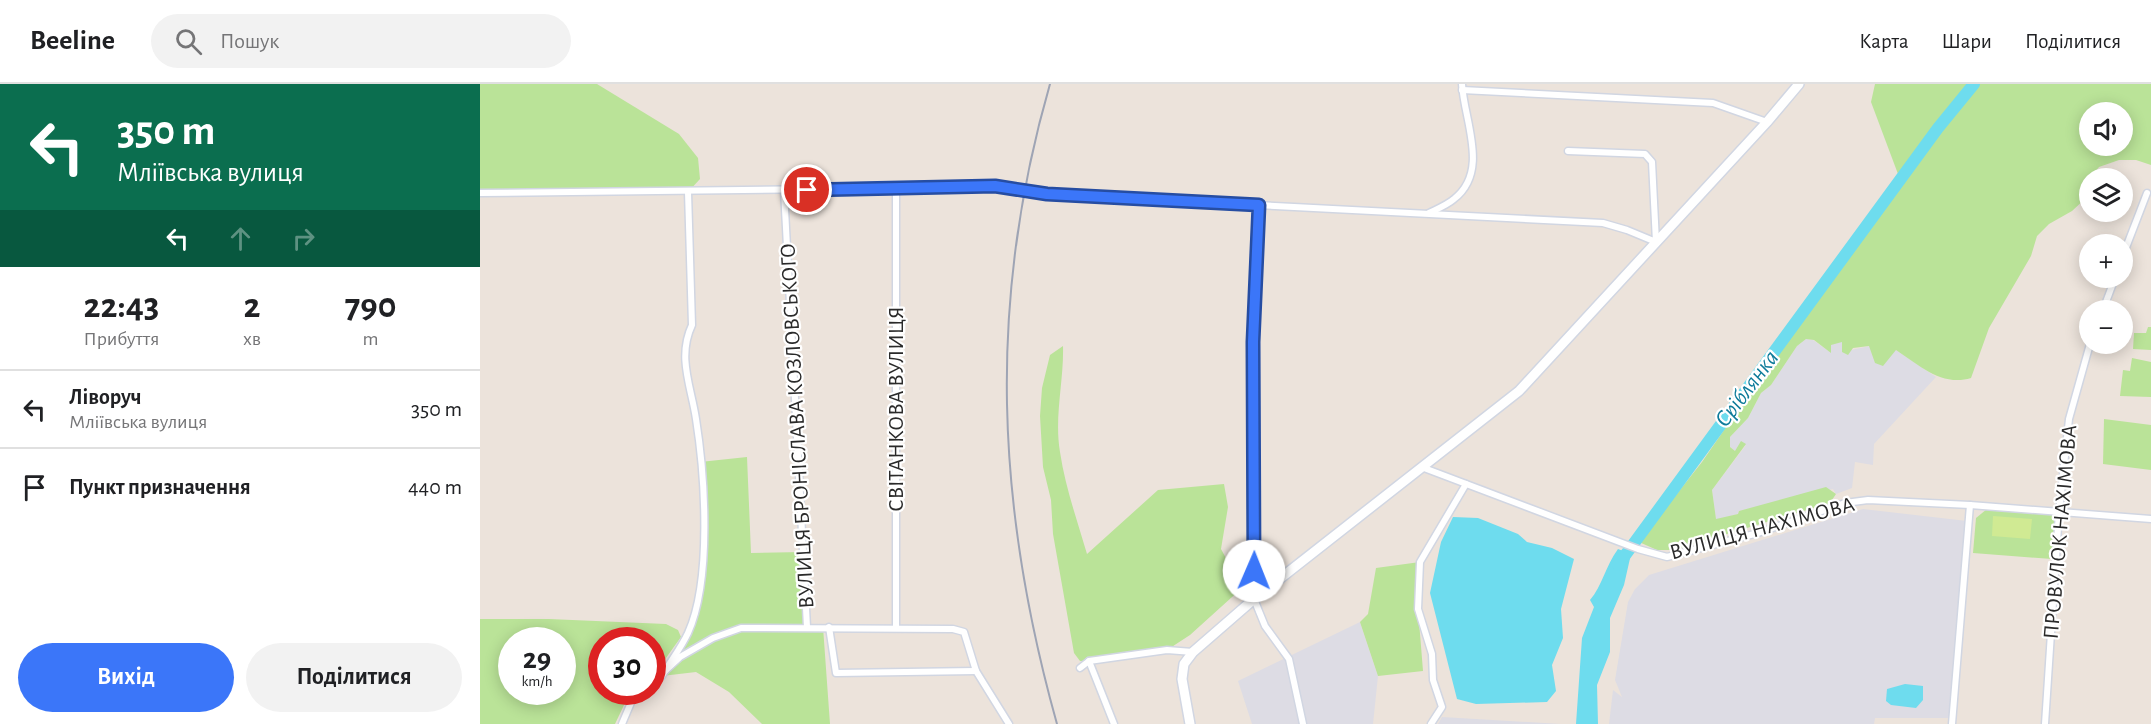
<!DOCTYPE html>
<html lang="uk">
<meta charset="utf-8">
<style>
body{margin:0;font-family:"Alegreya Sans",sans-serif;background:#f2f2f2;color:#202124;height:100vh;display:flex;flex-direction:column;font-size:22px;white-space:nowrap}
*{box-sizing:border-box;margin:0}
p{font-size:20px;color:#757577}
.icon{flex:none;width:33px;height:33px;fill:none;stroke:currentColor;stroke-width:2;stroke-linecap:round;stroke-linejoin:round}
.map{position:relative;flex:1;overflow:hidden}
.details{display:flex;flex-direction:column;background:#fff;width:480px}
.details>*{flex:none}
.guide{background:#0b6e4f;color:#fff;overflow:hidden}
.controls{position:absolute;left:1599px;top:18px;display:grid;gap:12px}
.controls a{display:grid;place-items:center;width:54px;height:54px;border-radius:50%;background:#fff;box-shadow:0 3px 15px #0003;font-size:30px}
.speed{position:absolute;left:18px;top:543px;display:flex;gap:12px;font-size:30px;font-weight:700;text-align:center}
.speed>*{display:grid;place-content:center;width:78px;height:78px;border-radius:50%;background:#fff;box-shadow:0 3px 15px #0003;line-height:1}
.speed small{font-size:15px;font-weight:400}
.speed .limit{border:9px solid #d22;background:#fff;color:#111}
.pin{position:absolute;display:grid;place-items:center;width:51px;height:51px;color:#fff;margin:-26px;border:3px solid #fff;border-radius:50%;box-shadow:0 2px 6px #0007}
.me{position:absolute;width:66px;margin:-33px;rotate:1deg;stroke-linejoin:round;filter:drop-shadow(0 0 4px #0008)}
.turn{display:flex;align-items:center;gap:21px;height:126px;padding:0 18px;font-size:27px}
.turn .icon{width:78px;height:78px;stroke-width:2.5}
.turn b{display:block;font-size:42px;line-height:51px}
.lanes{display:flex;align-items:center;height:57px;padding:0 18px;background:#0003;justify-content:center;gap:30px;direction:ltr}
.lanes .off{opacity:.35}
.eta{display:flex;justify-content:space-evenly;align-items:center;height:102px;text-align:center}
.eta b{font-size:36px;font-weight:700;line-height:42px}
.primary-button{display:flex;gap:12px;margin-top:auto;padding:12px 18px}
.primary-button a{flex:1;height:69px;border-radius:36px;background:#3b76f9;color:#fff;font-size:24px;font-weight:700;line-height:69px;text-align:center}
.primary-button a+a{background:#f2f2f2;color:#202124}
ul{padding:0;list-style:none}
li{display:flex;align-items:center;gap:18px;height:78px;padding:0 18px;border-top:2px solid #e0e0e0}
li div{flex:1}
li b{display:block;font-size:22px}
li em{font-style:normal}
header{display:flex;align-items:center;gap:36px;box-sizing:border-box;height:84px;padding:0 30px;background:#fff;border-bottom:2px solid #e0e0e0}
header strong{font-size:28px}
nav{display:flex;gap:33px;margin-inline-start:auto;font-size:21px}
.search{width:420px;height:54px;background:#f2f2f2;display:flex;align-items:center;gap:15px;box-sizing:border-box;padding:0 21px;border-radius:33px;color:#757577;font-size:22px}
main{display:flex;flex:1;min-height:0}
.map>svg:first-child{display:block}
</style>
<header>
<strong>Beeline</strong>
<div class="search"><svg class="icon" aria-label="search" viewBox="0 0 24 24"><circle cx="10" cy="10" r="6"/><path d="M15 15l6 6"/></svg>Пошук</div>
<nav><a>Карта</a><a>Шари</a><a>Поділитися</a></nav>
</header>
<main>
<section class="details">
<div class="guide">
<div class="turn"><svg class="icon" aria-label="left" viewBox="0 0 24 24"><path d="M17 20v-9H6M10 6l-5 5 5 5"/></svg><div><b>350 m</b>Мліївська вулиця</div></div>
<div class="lanes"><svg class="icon" aria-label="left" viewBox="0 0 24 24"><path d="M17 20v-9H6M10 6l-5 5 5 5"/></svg><svg class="icon off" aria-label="ahead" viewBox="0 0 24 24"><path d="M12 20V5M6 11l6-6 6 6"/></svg><svg class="icon off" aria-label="right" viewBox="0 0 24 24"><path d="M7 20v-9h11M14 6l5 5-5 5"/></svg></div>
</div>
<div class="eta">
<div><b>22:43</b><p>Прибуття</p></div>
<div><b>2</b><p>хв</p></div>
<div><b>790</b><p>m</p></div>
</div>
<ul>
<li><svg class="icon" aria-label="left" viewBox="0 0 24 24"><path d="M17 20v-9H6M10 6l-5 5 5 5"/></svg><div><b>Ліворуч</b><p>Мліївська вулиця</p></div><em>350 m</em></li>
<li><svg class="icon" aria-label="arrive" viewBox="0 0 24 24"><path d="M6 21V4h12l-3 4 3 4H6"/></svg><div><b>Пункт призначення</b></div><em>440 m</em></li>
</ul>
<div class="primary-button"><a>Вихід</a><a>Поділитися</a></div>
</section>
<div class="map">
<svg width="1671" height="640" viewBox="0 0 1671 640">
<rect width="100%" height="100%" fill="#ece3db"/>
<g fill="#dddce4">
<polygon points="1326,255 1333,256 1350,268 1351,261 1356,257 1362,258 1362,268 1390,262 1395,278 1416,266 1456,293 1394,360 1393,381 1375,378 1372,404 1356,410 1353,405 1259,427 1258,430 1236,436 1232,406 1266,361 1255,367 1250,363 1250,353 1268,334 1281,309 1291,301 1317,262"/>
<polygon points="1383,425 1487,437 1469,634 1395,634 1394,640 1129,640 1133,606 1142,613 1135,596 1148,518 1155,505 1169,491"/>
<polygon points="880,538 898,592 893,640 772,640 758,597"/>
<polygon points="962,633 1081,640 958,640"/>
</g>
<g fill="#bae398" fill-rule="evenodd">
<polygon points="0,0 117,0 199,50 218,74 220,95 208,108 0,109"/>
<path d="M1395,0H1671V81L1656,76H1639L1619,83L1610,94L1606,114L1592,127L1569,140L1557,152L1551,172L1509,244L1491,294C1462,303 1439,281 1416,266L1403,282L1395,279L1389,262L1373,264L1368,271L1362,268V258L1351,261V269L1334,256L1326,255L1317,262L1291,301L1281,309L1268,334L1250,353V363L1255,367L1261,357L1266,360L1232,406L1236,435L1258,430L1259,427L1346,403L1356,410L1350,419L1194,466H1177L1159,458L1222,378L1346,198L1421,98L1391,18ZM1610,28H1642V62H1610Z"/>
<polygon points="1668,243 1671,243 1671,266 1653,265 1654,249 1666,249"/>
<path d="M583,262C584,297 574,333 580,368C585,402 597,436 607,470L678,406L744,400L748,423L741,465L762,504L710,551L687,566L609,577H600L594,569L573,450L571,416L563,383L560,332L562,304L570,271Z"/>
<polygon points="1652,274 1671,278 1671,313 1640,312 1643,286 1650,287"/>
<polygon points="1624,335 1671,341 1671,386 1623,380"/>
<polygon points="267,373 271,469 324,468 327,543 343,543 350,640 282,640 249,608 216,588 182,592 208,548 224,474 220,378"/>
<polygon points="1507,425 1576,431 1572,475 1493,469 1496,434"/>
<polygon points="940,478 938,525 943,587 898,592 880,538 888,530 896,484"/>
<path d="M0,535H69L186,540L198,546L201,553L173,592L172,556H122V608H157L144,621L135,640H0ZM32,556H82V608H32Z"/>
</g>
<polygon fill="#d0ea93" points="1513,432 1552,435 1550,455 1512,452"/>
<g fill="#6edcee">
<polygon points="973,433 998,434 1038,450 1047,458 1072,464 1094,475 1081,525 1083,554 1072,581 1076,607 1067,618 996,620 977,615 950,509 961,458"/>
<path d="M1138,465L1151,470L1144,501L1130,534V568L1117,601L1118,640H1096L1102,554L1114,523L1110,516C1122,502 1126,481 1138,465Z"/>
<polygon points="1425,600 1443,602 1443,616 1436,624 1411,621 1406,617 1407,605"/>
</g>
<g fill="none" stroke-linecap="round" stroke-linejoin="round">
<polyline stroke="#6edcee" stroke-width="12" points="1138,481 1458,44 1494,0"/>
<defs>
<g id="street">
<polyline points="982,6 1233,19 1287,38"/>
<polyline points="304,106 327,543"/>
<polyline points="0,109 515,103 567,110 1123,139 1147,146 1176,158 1172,78 1165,70 1088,67"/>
<polyline points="779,121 773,258 774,515 785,542 809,575 823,640"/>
<path d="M949,129C957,125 967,121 974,115C1010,87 984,37 982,0"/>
<polyline points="1642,174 1667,109"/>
<polyline points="1623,226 1635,194"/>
<polyline points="944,384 1158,465 1187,473 1278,449 1365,419 1388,416 1490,421 1671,435"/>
<polyline points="349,543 356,589 496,587"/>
<polyline points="416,544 416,106"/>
<polyline points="609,577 634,640"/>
<polyline points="600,584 609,577 687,566 713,568"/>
<path d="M182,592C190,578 201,564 208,549C232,496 225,392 216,335C211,302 197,273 212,241L208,108"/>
<polyline points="172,599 200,573 233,554 261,544 473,545 484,548 496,587 529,640"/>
<polyline points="142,640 153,614 161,608"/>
<polyline points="951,640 962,623 953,596 952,570 938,525 940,478 986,400"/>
<polyline points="1472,640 1490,421"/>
<polyline points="1565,640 1579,428 1589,335 1610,260"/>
</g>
<polyline id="secondary" points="710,640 702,595 704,580 713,568 774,515 1039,307 1287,38 1319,0"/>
</defs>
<use href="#street" stroke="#d1d6e2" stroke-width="9"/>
<use href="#secondary" stroke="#d1d6e2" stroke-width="12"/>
<use href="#street" stroke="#fff" stroke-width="6"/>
<use href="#secondary" stroke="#fff" stroke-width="9"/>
<path stroke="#9ea4b4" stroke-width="2" d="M570,0C507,218 516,422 577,640"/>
</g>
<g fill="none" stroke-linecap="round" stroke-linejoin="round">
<defs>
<polyline id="route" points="327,106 515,102 567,110 779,121 773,258 774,487"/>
</defs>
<use href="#route" stroke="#264da2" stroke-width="15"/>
<use href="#route" stroke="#3b76f9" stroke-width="10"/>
</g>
<g text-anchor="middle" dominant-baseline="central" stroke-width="4.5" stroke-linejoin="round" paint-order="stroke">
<g font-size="22" fill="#2a2a2a" stroke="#fff">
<text transform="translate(416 325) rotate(-90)">СВІТАНКОВА ВУЛИЦЯ</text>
<text transform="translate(317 342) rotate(-93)">ВУЛИЦЯ БРОНІСЛАВА КОЗЛОВСЬКОГО</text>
<text transform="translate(1282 444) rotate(-15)">ВУЛИЦЯ НАХІМОВА</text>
<text transform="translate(1580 448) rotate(-85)">ПРОВУЛОК НАХІМОВА</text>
</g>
<g font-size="24" font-style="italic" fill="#0d7b9a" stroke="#fff">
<text transform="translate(1267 305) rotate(-53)">Сріблянка</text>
</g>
</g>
</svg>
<div class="controls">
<a><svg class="icon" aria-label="sound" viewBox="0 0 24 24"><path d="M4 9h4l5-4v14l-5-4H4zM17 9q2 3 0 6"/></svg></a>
<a><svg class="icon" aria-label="layers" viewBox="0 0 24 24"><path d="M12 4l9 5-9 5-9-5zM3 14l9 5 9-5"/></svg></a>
<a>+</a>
<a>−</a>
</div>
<div class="speed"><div>29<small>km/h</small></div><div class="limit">30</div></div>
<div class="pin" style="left:327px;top:106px;background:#d93025"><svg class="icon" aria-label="arrive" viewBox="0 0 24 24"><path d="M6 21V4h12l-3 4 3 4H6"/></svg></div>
<svg class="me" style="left:774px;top:487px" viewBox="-20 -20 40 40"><circle r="19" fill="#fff"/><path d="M0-13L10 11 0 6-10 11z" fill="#3b76f9"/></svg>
</div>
</main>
